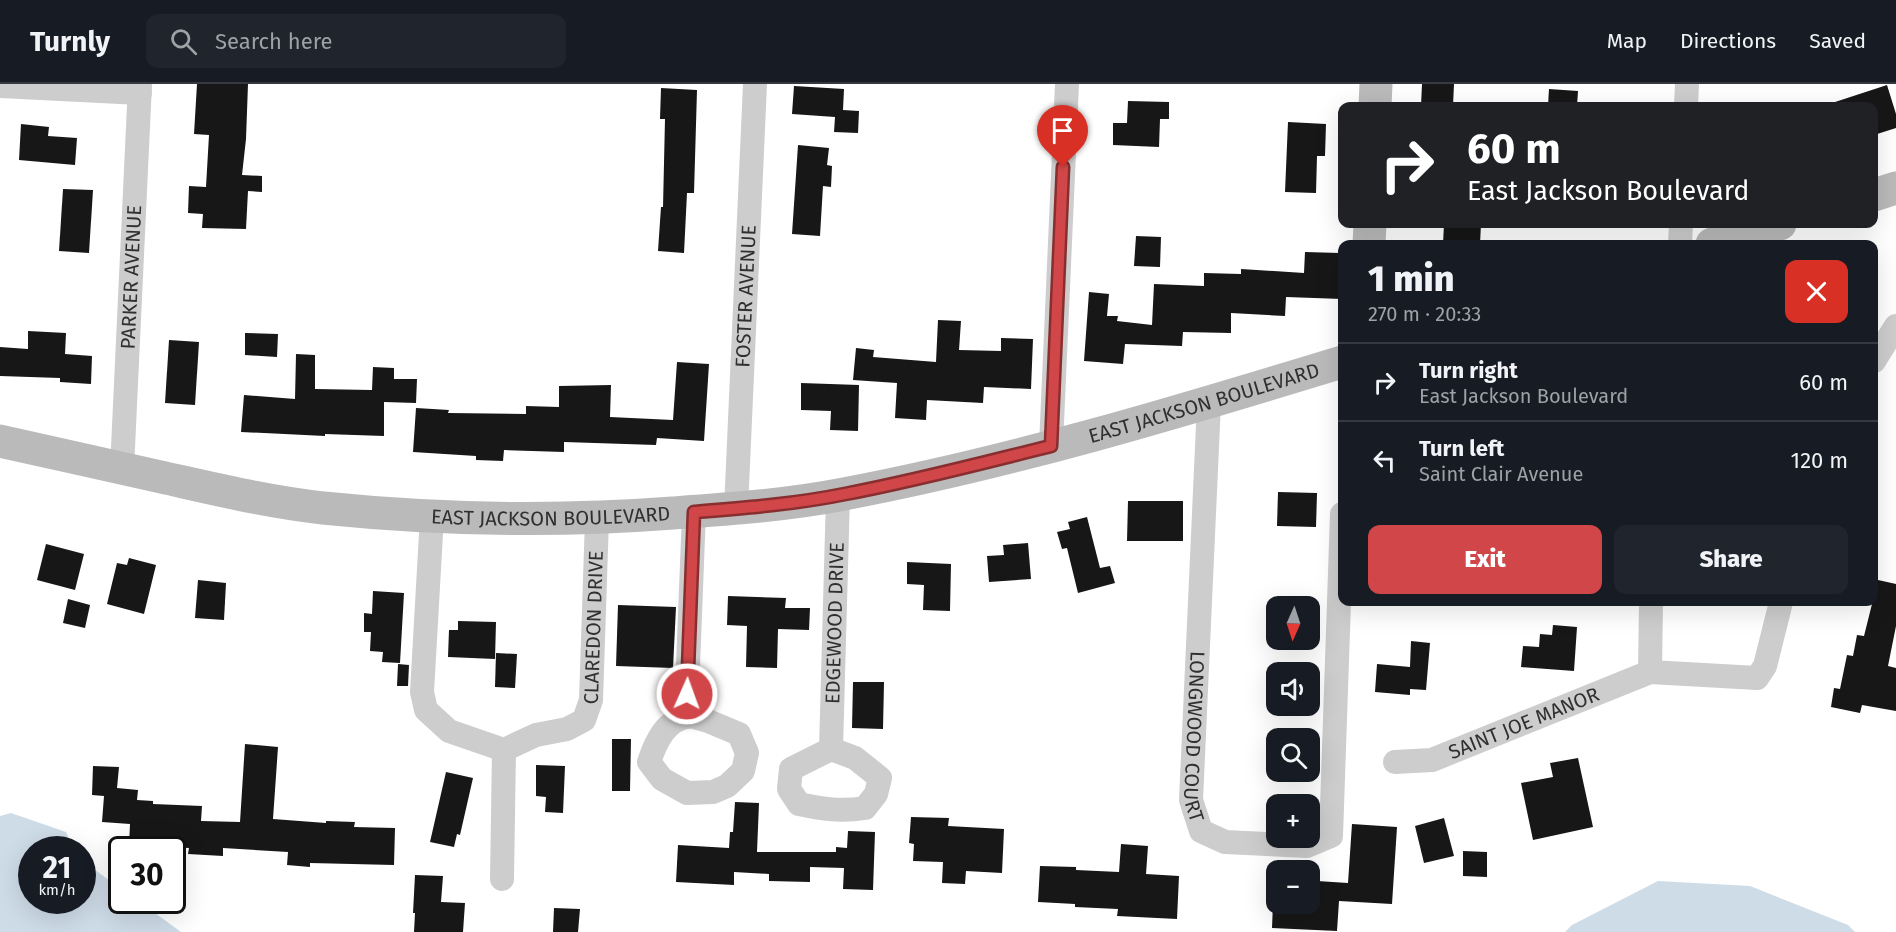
<!DOCTYPE html>
<meta charset="utf-8">
<style>
body{margin:0;font-family:"Fira Sans",sans-serif;background:#20242c;color:#f1f3f6;height:100vh;display:flex;flex-direction:column;font-size:22px;white-space:nowrap}
*{box-sizing:border-box;margin:0}
p{font-size:20px;color:#9ea1a6}
.icon{flex:none;width:33px;height:33px;fill:none;stroke:currentColor;stroke-width:2;stroke-linecap:round;stroke-linejoin:round}
.map{position:relative;flex:1;overflow:hidden}
.sheet{position:absolute;left:1338px;top:156px;width:540px;height:366px;display:flex;flex-direction:column;background:#171b24;border-radius:12px;box-shadow:0 6px 24px #0002}
.sheet>*{flex:none}
.banner{position:absolute;left:1338px;top:18px;width:540px;height:126px;border-radius:12px;box-shadow:0 6px 24px #0002;background:#202124;color:#fff;overflow:hidden}
.needle{width:39px;rotate:183deg}
.fabs{position:absolute;left:1266px;top:512px;display:grid;gap:12px}
.fabs a{display:grid;place-items:center;width:54px;height:54px;border-radius:12px;background:#171b24;box-shadow:0 6px 24px #0002;font-size:30px}
.speed{position:absolute;left:18px;top:752px;display:flex;gap:12px;font-size:30px;font-weight:700;text-align:center}
.speed>*{display:grid;place-content:center;width:78px;height:78px;border-radius:50%;background:#171b24;box-shadow:0 6px 24px #0002;line-height:1}
.speed small{font-size:15px;font-weight:400}
.speed .limit{border:3px solid #111;border-radius:9px;background:#fff;color:#111}
.pin{position:absolute;display:grid;place-items:center;width:51px;height:51px;color:#fff;margin:-62px -26px;border-radius:50% 50% 50% 0;rotate:-45deg;box-shadow:0 0 6px #0007}
.pin .icon{rotate:45deg}
.me{position:absolute;width:66px;margin:-33px;rotate:2deg;stroke-linejoin:round;filter:drop-shadow(0 0 4px #0008)}
.turn{display:flex;align-items:center;gap:21px;height:126px;padding:0 30px;font-size:27px}
.turn .icon{width:78px;height:78px;stroke-width:2.5}
.turn b{display:block;font-size:42px;line-height:51px}
.round{display:grid;place-items:center;flex:none;width:63px;height:63px;border-radius:12px;background:#20242c}
.headline{display:flex;align-items:center;justify-content:space-between;height:102px;padding:0 30px}
h1{font-size:36px;font-weight:800;line-height:45px}
.cta{display:flex;gap:12px;margin-top:auto;padding:12px 30px}
.cta a{flex:1;height:69px;border-radius:12px;background:#d14749;color:#fff;font-size:24px;font-weight:800;line-height:69px;text-align:center}
.cta a+a{background:#20242c;color:#f1f3f6}
ul{padding:0;list-style:none}
li{display:flex;align-items:center;gap:18px;height:78px;padding:0 30px;border-top:2px solid #363941}
li div{flex:1}
li b{display:block;font-size:22px}
li em{font-style:normal}
header{display:flex;align-items:center;gap:36px;box-sizing:border-box;height:84px;padding:0 30px;background:#171b24;border-bottom:2px solid #363941}
header strong{font-size:28px}
nav{display:flex;gap:33px;margin-inline-start:auto;font-size:21px}
.search{width:420px;height:54px;background:#20242c;display:flex;align-items:center;gap:15px;box-sizing:border-box;padding:0 21px;border-radius:12px;color:#9ea1a6;font-size:22px}
.map>svg:first-child{display:block}
</style>
<header>
<strong>Turnly</strong>
<div class="search"><svg class="icon" aria-label="search" viewBox="0 0 24 24"><circle cx="10" cy="10" r="6"/><path d="M15 15l6 6"/></svg>Search here</div>
<nav><a>Map</a><a>Directions</a><a>Saved</a></nav>
</header>
<div class="map">
<svg width="1896" height="848" viewBox="0 0 1896 848">
<rect width="100%" height="100%" fill="#fff"/>
<g fill="#cedce8">
<polygon points="11,729 66,748 74,765 32,765 32,816 82,816 83,777 121,805 122,816 137,816 181,848 0,848 0,732"/>
<polygon points="1658,797 1750,802 1848,841 1855,848 1565,848 1572,841"/>
</g>
<g fill="#171717">
<polygon points="197,0 248,0 246,55 242,91 262,92 262,108 248,107 246,145 202,144 203,130 188,129 189,102 206,103 209,51 194,50"/>
<polygon points="1422,0 1454,0 1453,22 1421,22"/>
<polygon points="1887,1 1896,30 1896,44 1874,51 1874,22 1833,22 1832,19"/>
<polygon points="794,2 844,5 843,26 859,27 858,49 834,48 835,33 792,30"/>
<polygon points="661,4 697,6 694,109 687,109 684,169 658,167 661,123 663,123 665,35 660,35"/>
<polygon points="1549,5 1578,7 1577,22 1548,22"/>
<polygon points="1128,17 1169,18 1169,35 1160,35 1159,63 1113,61 1113,39 1127,39"/>
<polygon points="1288,38 1326,40 1325,72 1317,72 1316,109 1285,108"/>
<polygon points="21,40 49,43 48,52 77,54 75,81 19,76"/>
<polygon points="798,61 829,64 827,81 832,82 831,103 823,102 820,152 792,150"/>
<polygon points="63,105 93,106 89,169 59,167"/>
<polygon points="1444,140 1481,140 1480,160 1443,160"/>
<polygon points="1136,152 1161,153 1160,183 1134,182"/>
<polygon points="1305,168 1340,169 1339,190 1342,190 1342,215 1286,213 1285,232 1231,229 1231,249 1183,248 1182,262 1125,260 1123,280 1084,277 1089,208 1109,210 1107,232 1118,232 1117,237 1152,241 1154,200 1204,202 1204,189 1241,190 1241,185 1304,189"/>
<polygon points="938,236 961,237 959,266 1001,267 1001,254 1033,255 1031,305 984,303 983,319 927,316 926,336 895,334 897,299 853,296 856,264 874,266 873,273 936,278"/>
<polygon points="28,247 66,249 65,270 92,272 91,300 60,298 60,294 0,292 0,263 28,265"/>
<polygon points="245,249 278,250 277,273 245,271"/>
<polygon points="169,256 199,258 195,321 165,319"/>
<polygon points="296,270 315,271 315,305 372,306 373,283 394,284 394,295 417,295 416,319 384,318 384,352 325,350 325,352 241,348 244,311 295,315"/>
<polygon points="677,278 709,280 704,357 657,354 656,361 564,358 564,368 504,366 503,377 476,376 476,372 413,368 416,324 449,326 448,329 526,330 526,322 559,323 559,302 611,301 610,333 673,336"/>
<polygon points="801,299 859,301 858,347 830,346 831,327 801,326"/>
<polygon points="1278,408 1317,409 1316,443 1277,442"/>
<polygon points="1128,417 1183,417 1183,457 1127,457"/>
<polygon points="1087,433 1100,484 1110,482 1115,499 1078,509 1067,464 1062,465 1057,448 1070,445 1068,438"/>
<polygon points="1028,459 1031,495 989,498 987,472 1004,471 1003,461"/>
<polygon points="46,460 84,470 75,506 37,496"/>
<polygon points="129,474 156,481 144,530 107,520 117,479 127,481"/>
<polygon points="907,478 951,480 950,527 923,526 924,501 907,500"/>
<polygon points="198,496 226,499 224,536 195,534"/>
<polygon points="1878,496 1896,500 1896,542 1888,582 1896,584 1896,627 1862,621 1860,629 1831,623 1834,604 1840,605 1847,571 1853,572 1857,551 1864,552"/>
<polygon points="373,507 404,509 400,579 382,578 383,568 370,567 371,548 364,548 364,529 372,530"/>
<polygon points="728,512 786,514 785,524 810,524 809,546 778,545 777,584 746,583 747,542 727,541"/>
<polygon points="68,515 90,521 85,544 63,539"/>
<polygon points="618,521 676,523 673,584 616,582"/>
<polygon points="458,537 496,538 495,575 448,573 449,546 458,546"/>
<polygon points="1553,541 1577,543 1574,587 1521,583 1523,562 1539,563 1540,550 1552,551"/>
<polygon points="1411,557 1430,559 1426,606 1410,605 1410,611 1375,608 1377,580 1410,583"/>
<polygon points="496,569 517,570 515,604 495,603"/>
<polygon points="398,580 409,581 408,602 397,602"/>
<polygon points="853,598 884,598 883,645 852,644"/>
<polygon points="612,655 631,655 630,707 612,707"/>
<polygon points="245,660 278,663 273,735 326,739 326,737 355,738 354,743 395,744 394,781 310,779 310,783 287,781 288,768 223,764 223,772 188,770 189,764 129,761 130,740 102,738 104,712 92,711 93,682 119,683 117,704 138,706 137,716 153,717 153,720 202,722 201,737 240,738"/>
<polygon points="1578,674 1593,743 1533,756 1521,699 1553,693 1550,679"/>
<polygon points="536,681 565,682 563,729 545,728 546,713 536,712"/>
<polygon points="446,688 473,694 460,751 457,750 454,763 430,758"/>
<polygon points="735,718 759,719 757,768 836,768 836,763 847,764 848,747 875,748 873,806 843,805 844,784 810,783 810,798 769,797 769,790 734,788 734,801 676,798 678,761 729,764 730,748 733,748"/>
<polygon points="911,733 949,734 948,742 1004,745 1002,789 966,787 965,800 942,799 943,778 913,777 914,760 909,759"/>
<polygon points="1444,734 1454,772 1424,779 1415,742"/>
<polygon points="1352,740 1397,743 1392,820 1339,817 1337,847 1272,844 1273,819 1310,819 1310,817 1316,817 1317,797 1348,799"/>
<polygon points="1121,760 1148,762 1146,790 1179,792 1177,835 1117,832 1118,825 1075,823 1075,820 1038,818 1040,782 1076,783 1076,786 1119,788"/>
<polygon points="1463,767 1487,768 1487,793 1463,792"/>
<polygon points="415,791 443,792 441,818 465,819 463,848 414,848 415,829 413,829"/>
<polygon points="554,824 580,825 578,848 553,848"/>
</g>
<g fill="none" stroke-linecap="round" stroke-linejoin="round">
<g stroke="#cdcdcd" stroke-width="24">
<polyline points="0,2 140,9"/>
<polyline points="1686,22 1687,0"/>
<polyline points="1680,160 1681,140"/>
<polyline points="1874,277 1896,242"/>
<path id="s1" d="M1209,319L1191,716L1201,747L1225,758L1307,762L1331,752L1342,430"/>
<polyline points="1051,362 1067,0"/>
<path id="s2" d="M122,385L140,0"/>
<path id="s3" d="M736,425L755,0"/>
<path id="s4" d="M432,432L422,608L426,626L449,647L504,666L536,651L567,645L584,636L591,616L597,435"/>
<polyline points="1651,518 1650,588 1757,594 1765,582 1781,518"/>
<path d="M690,632L708,637L739,650L747,669L743,687L727,702L713,708L687,709L662,695L649,678C656,657 666,635 690,632Z"/>
<polyline points="686,633 694,428"/>
<path id="s5" d="M831,665L838,411"/>
<path d="M831,665L855,674L880,694L876,710L865,724C840,728 823,725 799,720L789,705L791,685Z"/>
<path id="s6" d="M1395,678L1432,676L1650,588"/>
<polyline points="502,795 504,666"/>
</g>
<g stroke="#bababa" stroke-width="33">
<polyline points="1375,22 1376,0"/>
<polyline points="1874,111 1896,104"/>
<polyline points="1369,160 1370,140"/>
<polyline points="1712,160 1780,140"/>
<path id="s7" d="M0,357C54,369 107,381 161,393C215,405 268,418 323,424C441,436 555,438 673,429C730,425 788,421 844,410C1013,378 1178,328 1342,278"/>
</g>
</g>
<g fill="none" stroke-linecap="round" stroke-linejoin="round">
<defs>
<path id="route" d="M687,610L694,428C744,424 796,420 845,410C914,397 982,379 1051,362L1063,83"/>
</defs>
<use href="#route" stroke="#882e2f" stroke-width="15"/>
<use href="#route" stroke="#d14749" stroke-width="10"/>
</g>
<g text-anchor="middle" dominant-baseline="central" stroke-width="6" stroke-linejoin="round" paint-order="stroke">
<g font-size="20" fill="#303030" stroke="#fff">
<text stroke="none"><textPath href="#s2" startOffset="192">PARKER AVENUE</textPath></text>
<text stroke="none"><textPath href="#s3" startOffset="213">FOSTER AVENUE</textPath></text>
<text stroke="none"><textPath href="#s7" startOffset="1224">EAST JACKSON BOULEVARD</textPath></text>
<text stroke="none"><textPath href="#s7" startOffset="558">EAST JACKSON BOULEVARD</textPath></text>
<text stroke="none"><textPath href="#s5" startOffset="126">EDGEWOOD DRIVE</textPath></text>
<text stroke="none"><textPath href="#s4" startOffset="464">CLAREDON DRIVE</textPath></text>
<text stroke="none"><textPath href="#s6" startOffset="136">SAINT JOE MANOR</textPath></text>
<text stroke="none"><textPath href="#s1" startOffset="334">LONGWOOD COURT</textPath></text>
</g>
</g>
</svg>
<div class="fabs">
<a><svg class="needle" viewBox="-14 -14 28 28"><path d="M0-13l5 13h-10z" fill="#e53935"/><path d="M0 13l5-13h-10z" fill="#9ea1a6"/></svg></a>
<a><svg class="icon" aria-label="sound" viewBox="0 0 24 24"><path d="M4 9h4l5-4v14l-5-4H4zM17 9q2 3 0 6"/></svg></a>
<a><svg class="icon" aria-label="search" viewBox="0 0 24 24"><circle cx="10" cy="10" r="6"/><path d="M15 15l6 6"/></svg></a>
<a>+</a>
<a>−</a>
</div>
<div class="speed"><div>21<small>km/h</small></div><div class="limit">30</div></div>
<div class="pin" style="left:1063px;top:83px;background:#d93025"><svg class="icon" aria-label="arrive" viewBox="0 0 24 24"><path d="M6 21V4h12l-3 4 3 4H6"/></svg></div>
<svg class="me" style="left:687px;top:610px" viewBox="-20 -20 40 40"><circle r="17" fill="#d14749" stroke="#fff" stroke-width="3"/><path d="M0-11L8 9 0 5-8 9z" fill="#fff"/></svg>
<div class="banner">
<div class="turn"><svg class="icon" aria-label="right" viewBox="0 0 24 24"><path d="M7 20v-9h11M14 6l5 5-5 5"/></svg><div><b>60 m</b>East Jackson Boulevard</div></div>
</div>
<section class="sheet">
<div class="headline"><div><h1>1 min</h1><p>270 m · 20:33</p></div><a class="round" style="background:#d93025;color:#fff"><svg class="icon" aria-label="close" viewBox="0 0 24 24"><path d="M6 6l12 12M18 6L6 18"/></svg></a></div>
<ul>
<li><svg class="icon" aria-label="right" viewBox="0 0 24 24"><path d="M7 20v-9h11M14 6l5 5-5 5"/></svg><div><b>Turn right</b><p>East Jackson Boulevard</p></div><em>60 m</em></li>
<li><svg class="icon" aria-label="left" viewBox="0 0 24 24"><path d="M17 20v-9H6M10 6l-5 5 5 5"/></svg><div><b>Turn left</b><p>Saint Clair Avenue</p></div><em>120 m</em></li>
</ul>
<div class="cta"><a>Exit</a><a>Share</a></div>
</section>
</div>
